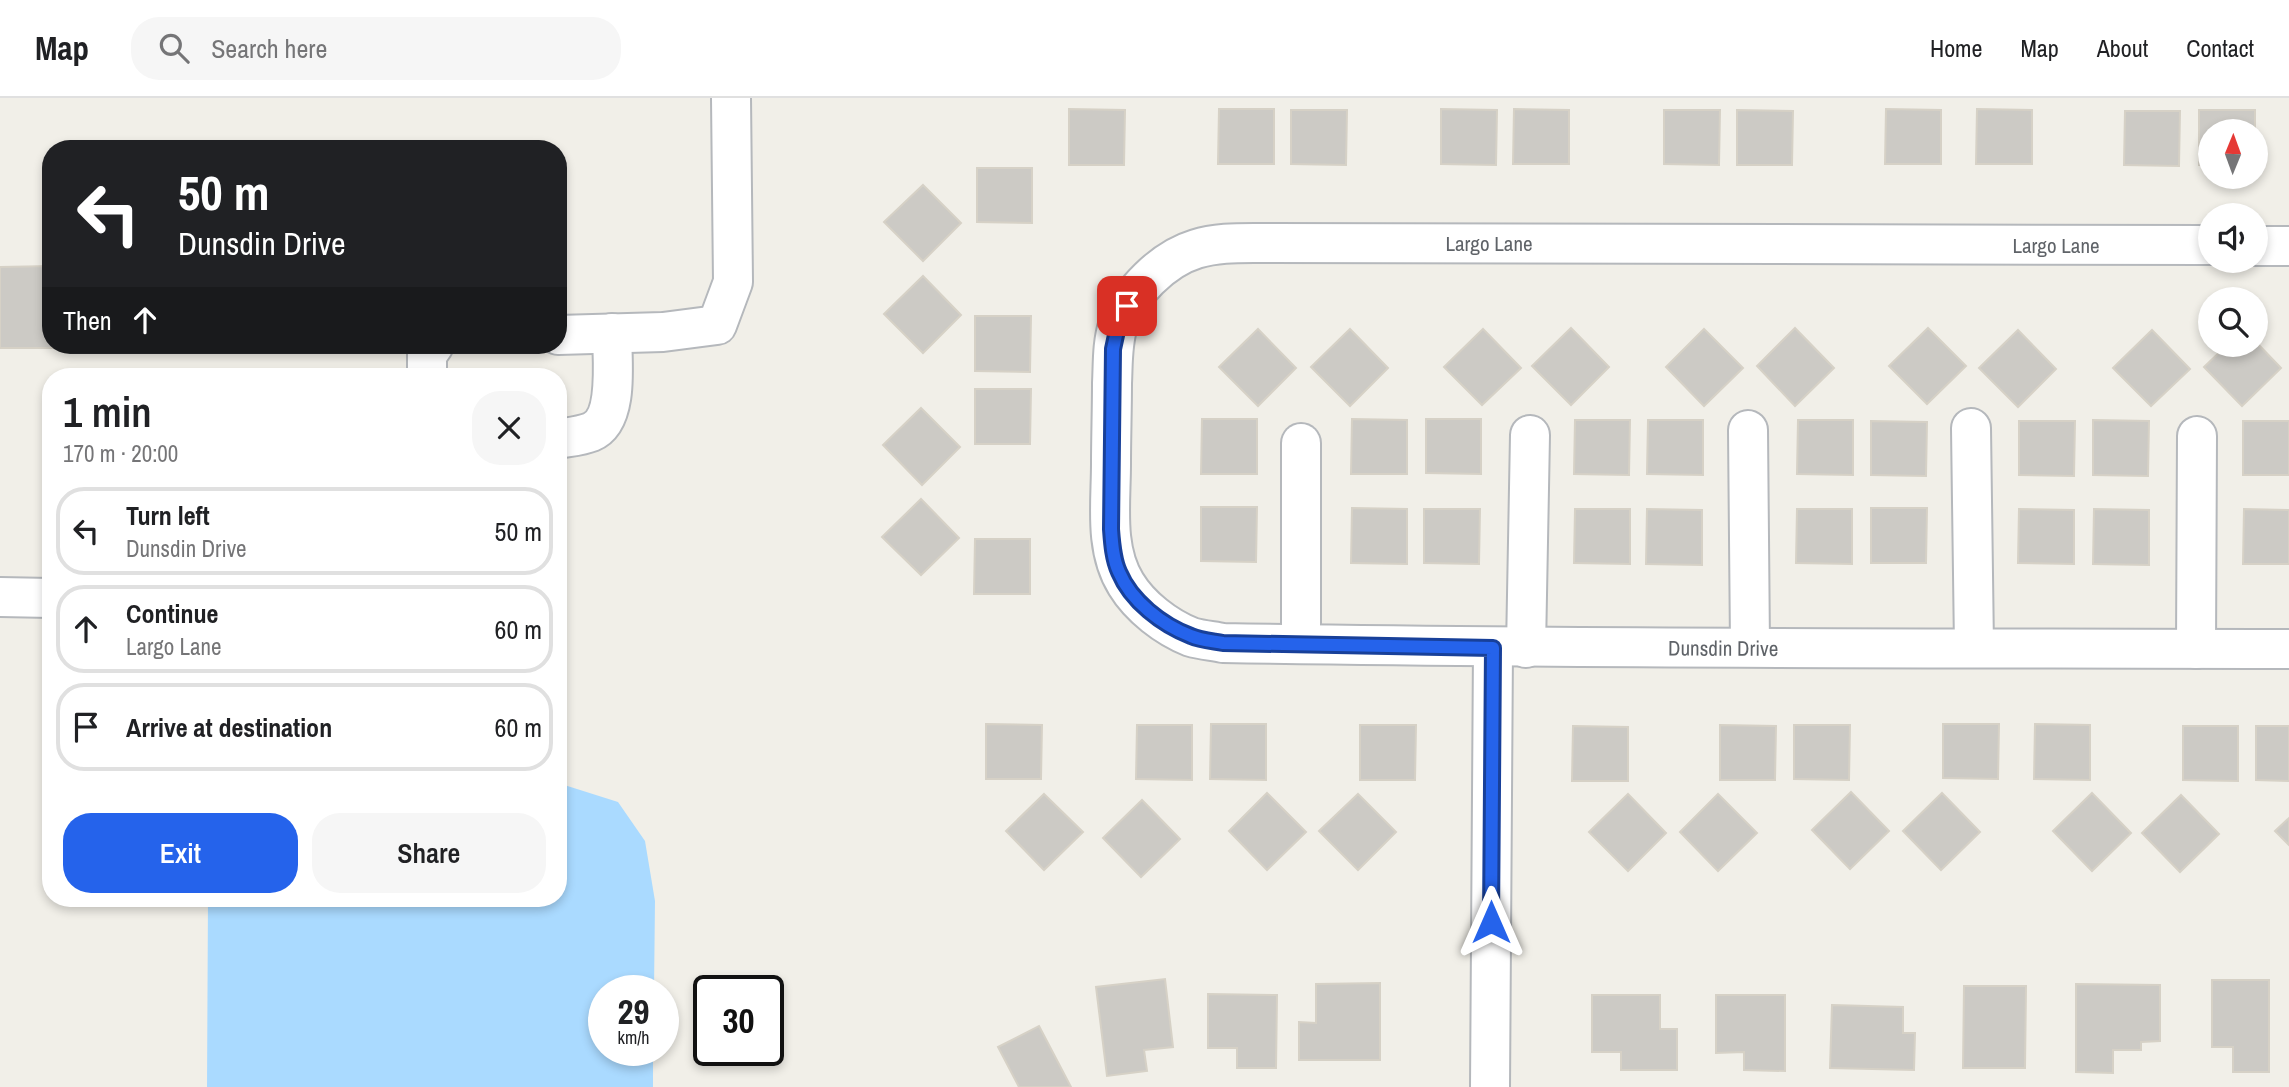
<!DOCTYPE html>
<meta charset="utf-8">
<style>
body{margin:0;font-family:"Archivo Narrow",sans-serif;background:#f6f6f6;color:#202124;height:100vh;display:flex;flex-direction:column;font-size:26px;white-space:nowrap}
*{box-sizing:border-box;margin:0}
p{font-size:23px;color:#757577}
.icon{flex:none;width:38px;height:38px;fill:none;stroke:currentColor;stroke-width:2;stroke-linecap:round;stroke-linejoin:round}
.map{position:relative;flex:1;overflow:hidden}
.side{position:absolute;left:42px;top:270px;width:525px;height:539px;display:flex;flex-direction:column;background:#fff;border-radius:28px;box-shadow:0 4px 10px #0003}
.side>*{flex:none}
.guide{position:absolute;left:42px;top:42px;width:525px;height:214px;border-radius:28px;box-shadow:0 4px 10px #0003;background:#202124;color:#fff;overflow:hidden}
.needle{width:46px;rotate:1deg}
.controls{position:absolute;left:2198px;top:21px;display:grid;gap:14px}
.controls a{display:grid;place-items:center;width:70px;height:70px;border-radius:50%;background:#fff;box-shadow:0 4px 10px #0003;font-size:35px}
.speed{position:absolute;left:588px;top:877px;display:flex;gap:14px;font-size:35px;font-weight:700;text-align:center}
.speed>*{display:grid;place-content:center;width:91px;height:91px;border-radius:50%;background:#fff;box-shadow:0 4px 10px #0003;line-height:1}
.speed small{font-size:18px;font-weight:400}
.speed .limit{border:4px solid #111;border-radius:10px;background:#fff;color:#111}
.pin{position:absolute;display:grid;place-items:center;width:60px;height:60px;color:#fff;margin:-30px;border-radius:14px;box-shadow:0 4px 10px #0006}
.me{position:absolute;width:77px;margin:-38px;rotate:0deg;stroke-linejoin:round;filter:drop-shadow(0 0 5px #0008)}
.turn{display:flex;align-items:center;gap:24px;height:147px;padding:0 21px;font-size:32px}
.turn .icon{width:91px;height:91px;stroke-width:2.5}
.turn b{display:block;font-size:49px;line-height:60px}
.then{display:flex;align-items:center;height:66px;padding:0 21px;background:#0003;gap:14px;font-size:26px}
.round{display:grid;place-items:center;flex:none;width:74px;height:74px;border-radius:28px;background:#f6f6f6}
.headline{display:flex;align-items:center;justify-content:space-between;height:119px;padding:0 21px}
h1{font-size:42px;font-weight:600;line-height:52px}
.cta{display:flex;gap:14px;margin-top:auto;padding:14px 21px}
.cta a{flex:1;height:80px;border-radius:28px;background:#2563eb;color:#fff;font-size:28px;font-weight:600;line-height:80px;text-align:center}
.cta a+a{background:#f6f6f6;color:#202124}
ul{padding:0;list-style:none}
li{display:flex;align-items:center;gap:21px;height:88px;margin:0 14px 10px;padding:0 7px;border:4px solid #e0e0e0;border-radius:28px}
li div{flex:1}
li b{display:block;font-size:26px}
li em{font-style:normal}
header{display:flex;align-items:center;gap:42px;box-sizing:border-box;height:98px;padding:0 35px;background:#fff;border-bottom:2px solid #e0e0e0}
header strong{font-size:33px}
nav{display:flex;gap:38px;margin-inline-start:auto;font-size:24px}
.search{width:490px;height:63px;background:#f6f6f6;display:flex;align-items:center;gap:18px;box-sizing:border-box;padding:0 24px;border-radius:28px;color:#757577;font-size:26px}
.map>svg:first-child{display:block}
</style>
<header>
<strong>Map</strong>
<div class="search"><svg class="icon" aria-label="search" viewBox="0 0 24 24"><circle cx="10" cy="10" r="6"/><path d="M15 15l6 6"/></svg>Search here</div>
<nav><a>Home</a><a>Map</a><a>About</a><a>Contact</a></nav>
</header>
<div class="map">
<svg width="2289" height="989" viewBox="0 0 2289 989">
<rect width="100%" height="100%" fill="#f1efe8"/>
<polygon fill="#aadaff" points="558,685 618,704 645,743 655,803 654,892 604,892 604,952 653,952 653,989 207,989 208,800 558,800"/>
<g fill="#cccac5" stroke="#d6d1c6" stroke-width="2">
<polygon points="1069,11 1125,12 1124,67 1069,67"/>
<polygon points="1219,11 1274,11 1274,66 1218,66"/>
<polygon points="1441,11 1497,12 1496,67 1441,66"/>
<polygon points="1514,11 1569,12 1569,66 1513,66"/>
<polygon points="1886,11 1941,12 1941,66 1885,66"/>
<polygon points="1977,11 2032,12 2032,66 1976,66"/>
<polygon points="1291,12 1347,12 1346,67 1291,66"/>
<polygon points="1664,12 1720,12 1719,67 1664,66"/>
<polygon points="1737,12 1793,13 1792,67 1737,67"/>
<polygon points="2199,12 2255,12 2255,33 2210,33 2210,67 2199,67"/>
<polygon points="2125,13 2180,13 2179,68 2124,67"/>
<polygon points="977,70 1032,70 1032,125 977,124"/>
<polygon points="923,87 961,125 923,163 884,124"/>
<polygon points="51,168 51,247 97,247 97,250 0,250 0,169"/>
<polygon points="923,178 961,217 923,255 884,216"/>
<polygon points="975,218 1031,218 1030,274 975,273"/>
<polygon points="1571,230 1609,269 1571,307 1532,268"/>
<polygon points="1795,230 1834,270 1795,308 1757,268"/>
<polygon points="1928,230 1966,268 1927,306 1889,268"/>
<polygon points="1258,231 1296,270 1258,308 1219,269"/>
<polygon points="1350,231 1388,270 1350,308 1311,269"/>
<polygon points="1483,231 1521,270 1482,307 1444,269"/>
<polygon points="1704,231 1743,270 1704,308 1666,269"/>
<polygon points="2018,232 2056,271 2018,309 1979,270"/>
<polygon points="2152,232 2190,271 2151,308 2113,270"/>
<polygon points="2256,244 2281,270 2242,308 2204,269 2227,247 2256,247"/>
<polygon points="975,291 1031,291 1030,346 975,346"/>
<polygon points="921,310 960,349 922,387 883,347"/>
<polygon points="1202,321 1257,321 1257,376 1201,376"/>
<polygon points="1352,321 1407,322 1407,376 1351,376"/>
<polygon points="1426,321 1481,321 1481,376 1426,375"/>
<polygon points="1575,322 1630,322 1629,377 1574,376"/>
<polygon points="1648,322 1703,322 1703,377 1647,376"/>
<polygon points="1798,322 1853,322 1853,377 1797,376"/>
<polygon points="2093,322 2149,323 2148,378 2093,377"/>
<polygon points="1871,323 1927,324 1926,378 1871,377"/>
<polygon points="2019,323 2075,323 2074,378 2019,377"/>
<rect x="2243" y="323" width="46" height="54"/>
<polygon points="921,401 959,440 921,477 882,439"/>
<polygon points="1201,409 1257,409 1256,464 1201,463"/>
<polygon points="1352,410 1407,411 1407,466 1351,465"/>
<polygon points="1871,410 1927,410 1926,465 1871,465"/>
<polygon points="1424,411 1480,411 1479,466 1424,465"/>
<polygon points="1575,411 1630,411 1630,466 1574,465"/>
<polygon points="1647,411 1702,412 1702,467 1646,466"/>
<polygon points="1797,411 1852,411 1852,466 1796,465"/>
<polygon points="2019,411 2074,412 2074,466 2018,465"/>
<polygon points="2094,411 2149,412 2149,467 2093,466"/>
<polygon points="2244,411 2289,412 2289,466 2243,466"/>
<polygon points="975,441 1030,441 1030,496 974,496"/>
<polygon points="986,626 1042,627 1041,681 986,681"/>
<polygon points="1211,626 1266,626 1266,682 1210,681"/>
<polygon points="1943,626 1999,626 1998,681 1943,680"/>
<polygon points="2035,626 2090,627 2090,682 2034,681"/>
<polygon points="1137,627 1192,627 1192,682 1136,681"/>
<polygon points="1360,627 1416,627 1415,682 1360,682"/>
<polygon points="1720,627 1776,628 1775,682 1720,682"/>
<polygon points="1794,627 1850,627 1849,682 1794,681"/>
<polygon points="1573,628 1628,629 1628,683 1572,683"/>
<polygon points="2183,628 2238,628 2238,683 2183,682"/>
<polygon points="2256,628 2289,628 2289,683 2256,682"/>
<polygon points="1851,694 1889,733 1850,771 1812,732"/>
<polygon points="1267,695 1306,734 1267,772 1229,733"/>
<polygon points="1942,695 1980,734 1941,772 1903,733"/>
<polygon points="2092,695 2131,735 2092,773 2053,733"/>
<polygon points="1044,696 1083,734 1044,772 1006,733"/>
<polygon points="1358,696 1396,734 1358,772 1319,733"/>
<polygon points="1628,696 1666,735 1628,773 1589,734"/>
<polygon points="1718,696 1757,735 1718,773 1680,734"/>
<polygon points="2181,697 2219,736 2180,774 2142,735"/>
<polygon points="1142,702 1180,741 1141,779 1103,740"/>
<polygon points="2289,720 2289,747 2275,733"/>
<polygon points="1165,881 1173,949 1144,952 1147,973 1107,978 1096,889"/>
<polygon points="2212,882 2269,882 2269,974 2233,974 2233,949 2212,949"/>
<polygon points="1380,885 1380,962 1299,962 1299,924 1316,925 1316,886"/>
<polygon points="2076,886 2160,887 2160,943 2141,944 2141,952 2113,952 2113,975 2076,974"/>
<polygon points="1964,888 2026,888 2025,970 1963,970"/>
<polygon points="1208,896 1277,897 1276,970 1237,970 1237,950 1208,950"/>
<polygon points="1592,897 1660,897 1660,931 1677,931 1677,972 1621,972 1621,954 1592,954"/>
<polygon points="1716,897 1785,897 1785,973 1744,972 1744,954 1716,955"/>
<polygon points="1832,907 1903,909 1903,935 1915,935 1914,972 1830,970"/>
<polygon points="1039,928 1071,989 1019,989 998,949"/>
</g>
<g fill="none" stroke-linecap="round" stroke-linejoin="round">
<defs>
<g id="minor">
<path id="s1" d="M2210,147L1254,145C1235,145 1215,145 1196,151C1163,161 1129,195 1118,227C1112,246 1113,266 1112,285C1112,312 1111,339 1111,366C1111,405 1104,451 1126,486C1140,509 1166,529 1191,539C1201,542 1213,543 1223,545C1578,551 1934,550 2289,551"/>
<polyline points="2256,148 2289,148"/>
<polyline points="558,237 663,234 717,227 733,184 731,0"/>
<polyline points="427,278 427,257 434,247"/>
<polyline points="1971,330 1974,549"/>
<polyline points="1748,332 1750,548"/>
<path d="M558,341C569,339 581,338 591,334C620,322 612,261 612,235"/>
<polyline points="0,499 51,500"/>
<polyline points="1301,546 1301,345"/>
<polyline points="1526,550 1530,337"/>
<polyline points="2196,551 2197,338"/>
<polyline points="1490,989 1493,550"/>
</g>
</defs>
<use href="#minor" stroke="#b5b8bc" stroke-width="42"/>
<use href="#minor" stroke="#fff" stroke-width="38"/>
</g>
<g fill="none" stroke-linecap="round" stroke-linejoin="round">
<defs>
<path id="route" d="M1127,208L1118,228L1113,251L1111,431C1112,445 1113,461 1119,474C1131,503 1162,527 1191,538C1200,542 1212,543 1223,545L1493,550L1491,824"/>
</defs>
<use href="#route" stroke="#184099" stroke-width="18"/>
<use href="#route" stroke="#2563eb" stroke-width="12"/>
</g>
<g text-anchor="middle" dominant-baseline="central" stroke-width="6" stroke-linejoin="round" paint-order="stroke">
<g font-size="21" fill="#5f6368" stroke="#fff">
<text x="1489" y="145">Largo Lane</text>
<text x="2056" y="147">Largo Lane</text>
<text stroke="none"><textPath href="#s1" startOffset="2007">Dunsdin Drive</textPath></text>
</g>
</g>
</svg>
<div class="controls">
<a><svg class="needle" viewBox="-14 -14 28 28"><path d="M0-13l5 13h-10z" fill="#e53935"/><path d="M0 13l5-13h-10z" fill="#757577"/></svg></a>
<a><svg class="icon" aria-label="sound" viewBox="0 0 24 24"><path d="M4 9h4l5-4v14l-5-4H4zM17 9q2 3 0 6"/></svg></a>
<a><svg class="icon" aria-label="search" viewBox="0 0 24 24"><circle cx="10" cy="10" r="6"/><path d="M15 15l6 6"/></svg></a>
</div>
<div class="speed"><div>29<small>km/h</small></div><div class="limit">30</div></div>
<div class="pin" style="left:1127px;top:208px;background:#d93025"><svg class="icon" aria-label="arrive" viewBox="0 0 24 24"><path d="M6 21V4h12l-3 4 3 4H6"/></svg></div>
<svg class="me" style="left:1491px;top:824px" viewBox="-20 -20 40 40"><path d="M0-17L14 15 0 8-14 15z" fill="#2563eb" stroke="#fff" stroke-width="4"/></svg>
<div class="guide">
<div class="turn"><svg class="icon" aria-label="left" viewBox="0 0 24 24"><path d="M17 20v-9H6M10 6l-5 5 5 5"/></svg><div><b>50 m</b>Dunsdin Drive</div></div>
<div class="then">Then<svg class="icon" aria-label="ahead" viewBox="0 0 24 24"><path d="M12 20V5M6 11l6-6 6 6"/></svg></div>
</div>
<section class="side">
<div class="headline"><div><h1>1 min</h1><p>170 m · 20:00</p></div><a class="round"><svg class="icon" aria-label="close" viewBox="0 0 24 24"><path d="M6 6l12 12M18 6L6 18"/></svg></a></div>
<ul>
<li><svg class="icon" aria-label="left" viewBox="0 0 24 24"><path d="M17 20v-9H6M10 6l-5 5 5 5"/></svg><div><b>Turn left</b><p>Dunsdin Drive</p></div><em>50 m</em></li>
<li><svg class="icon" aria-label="ahead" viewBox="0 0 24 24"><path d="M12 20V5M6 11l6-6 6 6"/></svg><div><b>Continue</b><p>Largo Lane</p></div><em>60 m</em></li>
<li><svg class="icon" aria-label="arrive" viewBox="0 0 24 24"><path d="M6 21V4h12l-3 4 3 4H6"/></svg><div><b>Arrive at destination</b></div><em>60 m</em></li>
</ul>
<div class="cta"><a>Exit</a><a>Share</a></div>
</section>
</div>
